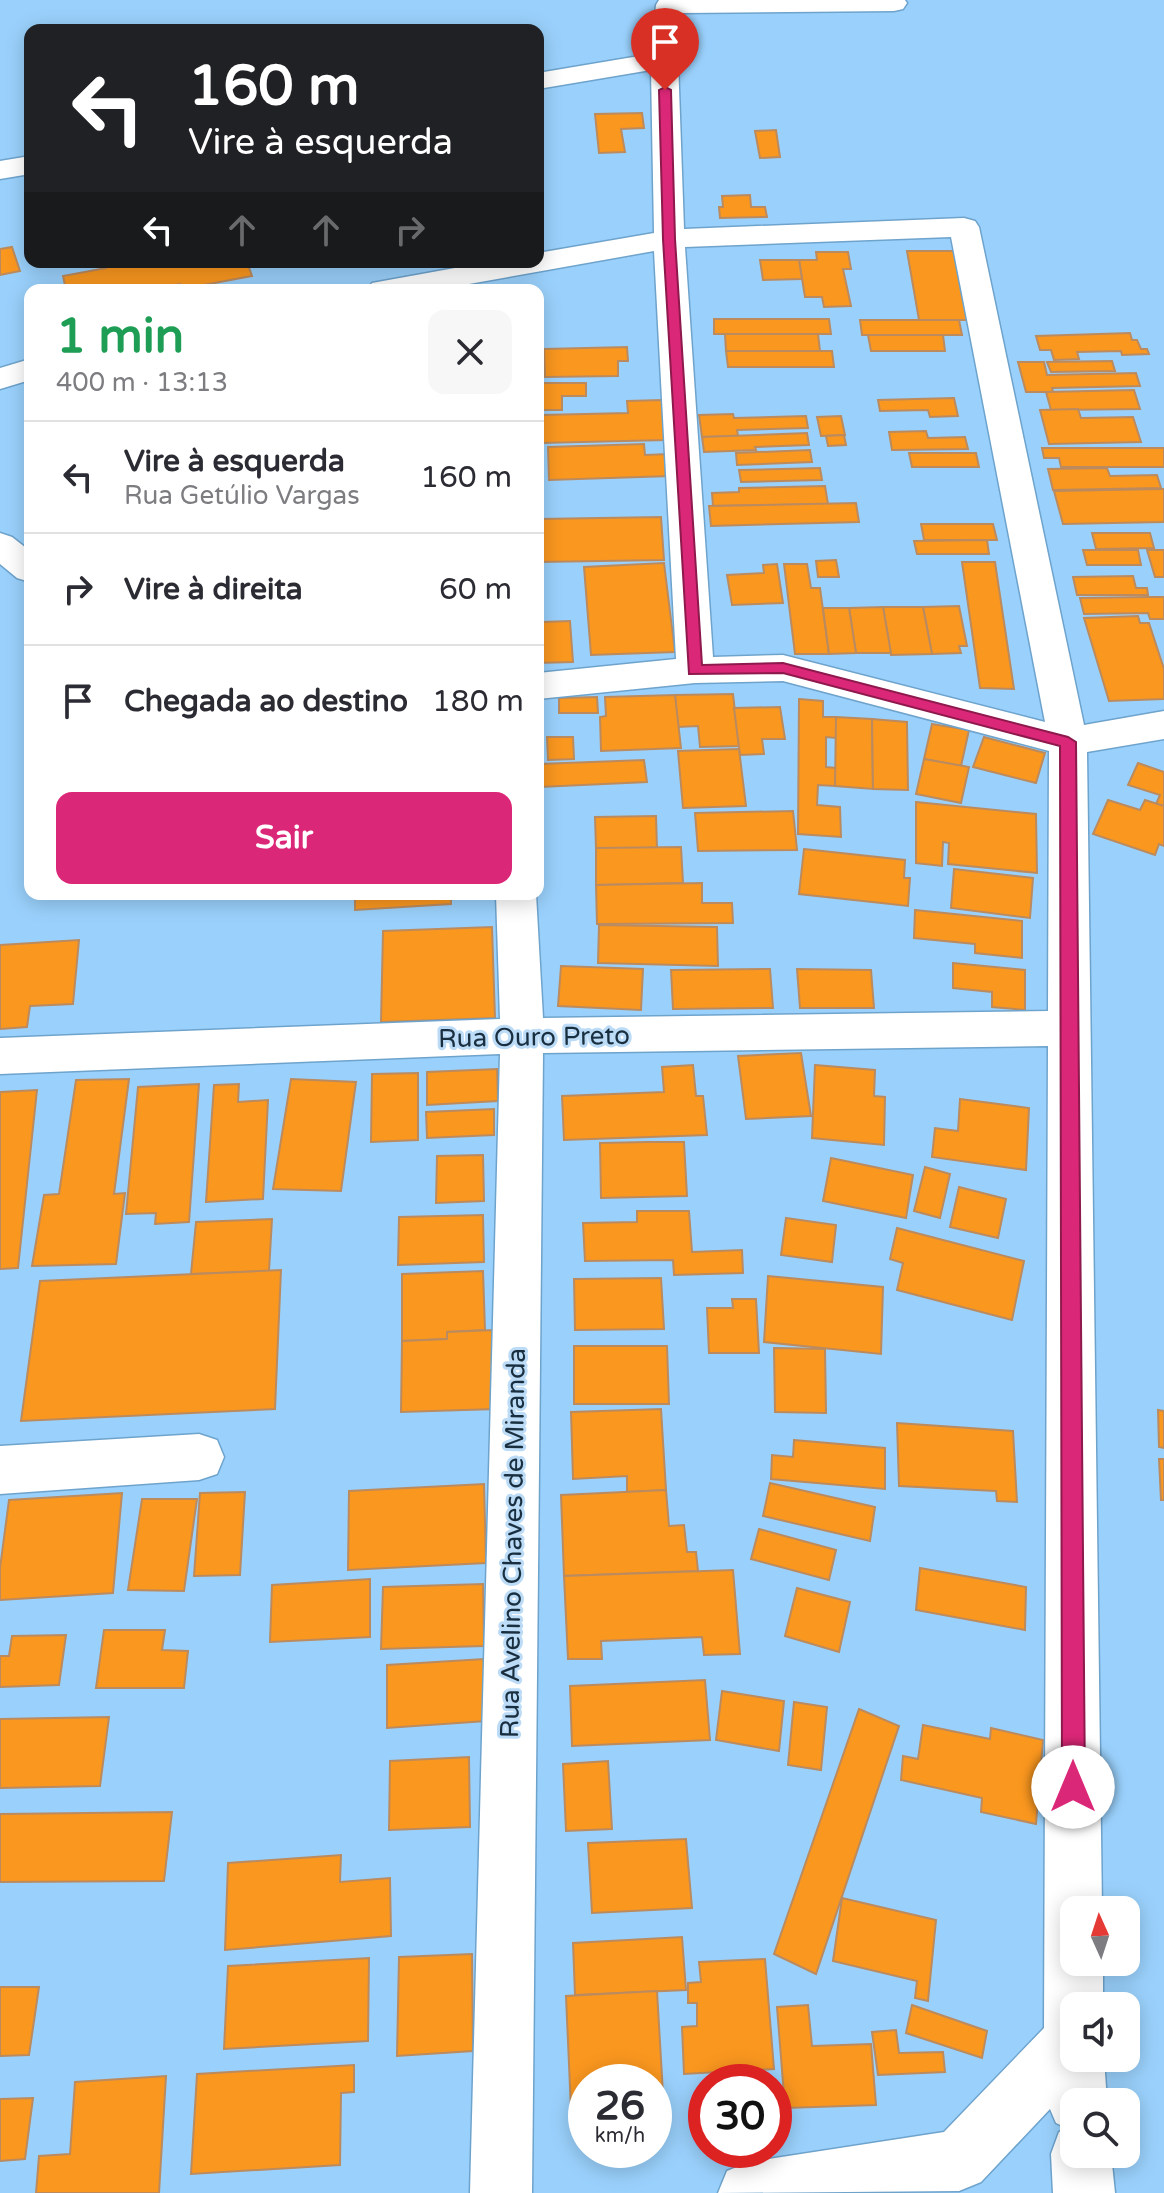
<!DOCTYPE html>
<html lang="pt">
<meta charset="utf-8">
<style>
body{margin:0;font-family:"Varela Round",sans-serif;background:#f7f7f7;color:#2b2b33;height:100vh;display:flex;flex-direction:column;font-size:30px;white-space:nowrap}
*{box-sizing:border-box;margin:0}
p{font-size:26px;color:#7c7c81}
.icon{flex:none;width:44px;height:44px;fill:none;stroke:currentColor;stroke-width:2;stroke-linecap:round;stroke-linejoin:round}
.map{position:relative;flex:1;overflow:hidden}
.drawer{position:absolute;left:24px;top:284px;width:520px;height:616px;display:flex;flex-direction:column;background:#fff;border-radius:16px;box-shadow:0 4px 20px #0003}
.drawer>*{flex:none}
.hud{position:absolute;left:24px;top:24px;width:520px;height:244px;border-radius:16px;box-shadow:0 4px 20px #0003;background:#202124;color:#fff;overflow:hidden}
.needle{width:52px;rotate:357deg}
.controls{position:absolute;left:1060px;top:1896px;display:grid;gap:16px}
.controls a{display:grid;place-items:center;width:80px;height:80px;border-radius:16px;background:#fff;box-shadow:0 4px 20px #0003;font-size:40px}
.speed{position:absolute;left:568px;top:2064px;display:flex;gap:16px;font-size:40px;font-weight:700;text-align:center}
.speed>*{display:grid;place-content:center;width:104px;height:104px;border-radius:50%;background:#fff;box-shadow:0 4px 20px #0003;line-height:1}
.speed small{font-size:20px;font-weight:400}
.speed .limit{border:12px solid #d22;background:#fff;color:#111}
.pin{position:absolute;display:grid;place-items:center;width:68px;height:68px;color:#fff;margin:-82px -34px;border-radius:50% 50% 50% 0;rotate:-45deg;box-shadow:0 0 8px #0007}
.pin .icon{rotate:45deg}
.me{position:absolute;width:88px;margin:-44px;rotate:0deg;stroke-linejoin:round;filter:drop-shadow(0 0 6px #0008)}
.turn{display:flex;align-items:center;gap:28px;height:168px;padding:0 32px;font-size:36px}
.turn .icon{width:104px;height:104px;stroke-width:2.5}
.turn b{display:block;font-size:56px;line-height:68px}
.lanes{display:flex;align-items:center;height:76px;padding:0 32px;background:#0003;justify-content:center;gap:40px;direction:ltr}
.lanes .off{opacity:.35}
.round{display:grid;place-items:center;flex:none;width:84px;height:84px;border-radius:16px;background:#f7f7f7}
.overview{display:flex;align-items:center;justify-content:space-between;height:136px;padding:0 32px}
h1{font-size:48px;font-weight:700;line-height:60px;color:#1e9e55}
.primary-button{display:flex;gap:16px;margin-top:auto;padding:16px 32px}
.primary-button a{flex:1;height:92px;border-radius:16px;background:#db2777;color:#fff;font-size:32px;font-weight:700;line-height:92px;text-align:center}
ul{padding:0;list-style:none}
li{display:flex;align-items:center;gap:24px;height:112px;padding:0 32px;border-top:2px solid #e1e1e2}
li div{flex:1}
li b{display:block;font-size:30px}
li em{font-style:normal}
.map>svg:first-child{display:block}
</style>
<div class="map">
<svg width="1164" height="2193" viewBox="0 0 1164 2193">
<rect width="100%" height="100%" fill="#9ad1fc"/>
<g fill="#fa971f" stroke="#bb8b5f" stroke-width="2">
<polygon points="642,113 644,128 621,129 625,152 599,153 595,114"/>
<polygon points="776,130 780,157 760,158 755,131"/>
<polygon points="750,195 751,207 765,207 767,217 720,218 719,207 723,207 722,196"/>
<polygon points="12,247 20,271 0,275 0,249"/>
<polygon points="907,251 955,251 969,320 919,320"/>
<polygon points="816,252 848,252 851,269 843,269 851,306 824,307 822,297 805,297 799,260 817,260"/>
<polygon points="760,260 799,260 802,279 763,280"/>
<polygon points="104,262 247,262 252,276 182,289 180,284 143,290 66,290 63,276 106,268"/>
<polygon points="714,319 829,319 831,334 714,334"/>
<polygon points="860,320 959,320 962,335 862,335"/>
<polygon points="1130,333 1132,340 1137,340 1141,349 1147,349 1149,354 1122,355 1121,351 1077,352 1079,359 1054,360 1051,350 1040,350 1036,336"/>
<polygon points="725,334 818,334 820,351 726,351"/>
<polygon points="868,335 943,335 945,351 871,351"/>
<polygon points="627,347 628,361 618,361 618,376 545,377 544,349"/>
<polygon points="726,351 832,351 834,367 728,367"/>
<polygon points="1112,361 1115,371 1051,372 1047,362"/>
<polygon points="1018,362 1044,362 1047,375 1136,373 1140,386 1052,388 1053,392 1026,392"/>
<polygon points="539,383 586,383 586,396 562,396 562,410 539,410"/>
<polygon points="1134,390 1140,409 1051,410 1046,392"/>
<polygon points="954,398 958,416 930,417 928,410 880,411 878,400"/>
<polygon points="662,400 666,440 542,443 541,415 628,413 627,401"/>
<polygon points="1078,409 1081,418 1133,417 1141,442 1049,444 1040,410"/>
<polygon points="733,414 734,418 806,416 808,428 737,430 738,436 702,437 699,415"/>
<polygon points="841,416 845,435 821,436 817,417"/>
<polygon points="926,431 928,438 965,437 968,449 892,450 889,432"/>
<polygon points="807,433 809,445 755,447 756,450 704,452 702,437"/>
<polygon points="844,435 846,445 828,446 826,436"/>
<polygon points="644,444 645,455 669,454 671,476 549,480 548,447"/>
<polygon points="1042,448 1164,448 1164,467 1061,467 1059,458 1044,458"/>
<polygon points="810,450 812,462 737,465 736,453"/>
<polygon points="909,453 976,453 979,467 912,467"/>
<polygon points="820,468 822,480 741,482 739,470"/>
<polygon points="1107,468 1110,476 1157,475 1161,488 1053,490 1048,469"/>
<polygon points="825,486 828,504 713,506 712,493 739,492 739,488"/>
<polygon points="1161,489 1164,489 1164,522 1063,524 1054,491"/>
<polygon points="856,503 859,522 711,526 709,506"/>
<polygon points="661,517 664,560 538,562 538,519"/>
<polygon points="921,524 993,524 997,540 924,540"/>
<polygon points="1092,533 1150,533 1154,548 1096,549"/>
<polygon points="987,540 989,554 917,554 914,541"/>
<polygon points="1083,550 1138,550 1141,565 1087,565"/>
<polygon points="1147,550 1164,550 1164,577 1155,577"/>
<polygon points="836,560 839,577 818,577 816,561"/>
<polygon points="962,562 995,562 1014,689 980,688"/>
<polygon points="664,563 675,652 591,655 584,567"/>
<polygon points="777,564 783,603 732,605 727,575 764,573 763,565"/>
<polygon points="784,564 807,564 811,588 820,588 829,654 795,654"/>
<polygon points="1133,576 1136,588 1147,588 1148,595 1077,595 1073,577"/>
<polygon points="538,582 541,622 570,621 573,662 538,663"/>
<polygon points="1149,597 1164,597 1164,619 1150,619 1148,613 1084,614 1080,598"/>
<polygon points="959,606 967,646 959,646 961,653 932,654 923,607"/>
<polygon points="883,607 923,607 932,654 891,655"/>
<polygon points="883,607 891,653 856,653 849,608"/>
<polygon points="823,608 849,608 856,653 829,654"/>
<polygon points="1138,616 1140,623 1149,623 1164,669 1164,699 1109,701 1084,618"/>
<polygon points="733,694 739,746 700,747 698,726 678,727 675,695"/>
<polygon points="675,695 681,748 601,751 600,717 606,716 605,697"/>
<polygon points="597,697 598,713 559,713 559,698"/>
<polygon points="799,699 823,701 823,717 836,717 836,738 826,737 826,767 836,768 835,786 818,785 817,805 840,807 841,837 798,834"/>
<polygon points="780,707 785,739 762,739 764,754 740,755 734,708"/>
<polygon points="836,717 872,719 873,789 835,786"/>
<polygon points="872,719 907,722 908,790 873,789"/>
<polygon points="932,724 969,730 961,766 924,759"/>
<polygon points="547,737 573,737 574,759 548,760"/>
<polygon points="984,737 1045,753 1036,783 973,767"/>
<polygon points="739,749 746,806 683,808 678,751"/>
<polygon points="924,759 969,767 961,803 916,794"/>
<polygon points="644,760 647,782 540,787 539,764"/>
<polygon points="1138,763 1164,772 1164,806 1156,804 1160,795 1128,785"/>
<polygon points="1108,800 1140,810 1145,800 1164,806 1164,846 1159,844 1155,855 1093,834"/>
<polygon points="916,802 1036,814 1037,873 948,864 949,843 943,842 942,866 916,863"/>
<polygon points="793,811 797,850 698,851 695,813"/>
<polygon points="656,816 657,848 596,848 595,817"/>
<polygon points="681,847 683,883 596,885 596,848"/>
<polygon points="804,849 905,860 904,878 910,878 908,906 799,894"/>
<polygon points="954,869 1033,878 1030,918 951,908"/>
<polygon points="702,883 702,903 732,903 733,923 597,924 596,885"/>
<polygon points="355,894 451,894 451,904 355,910"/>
<polygon points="915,910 1022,921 1022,958 975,953 975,944 914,938"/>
<polygon points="599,925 717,927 718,966 598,963"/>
<polygon points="492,927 495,1018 381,1022 383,931"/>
<polygon points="79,940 73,1004 30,1006 27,1027 0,1029 0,945"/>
<polygon points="953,963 1025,970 1025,1010 992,1007 992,992 953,988"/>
<polygon points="561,966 643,969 641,1010 558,1006"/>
<polygon points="770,969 773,1008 673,1009 671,970"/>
<polygon points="797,969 871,970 874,1008 800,1008"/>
<polygon points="801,1053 811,1116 746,1119 738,1056"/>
<polygon points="693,1065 696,1096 703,1096 707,1135 564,1140 562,1096 664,1092 662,1067"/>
<polygon points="815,1065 875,1070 874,1096 885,1097 884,1145 812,1138"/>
<polygon points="497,1069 498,1101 427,1105 427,1072"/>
<polygon points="418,1073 418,1140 371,1142 372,1074"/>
<polygon points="129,1079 114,1194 125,1193 116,1264 32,1266 44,1195 59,1194 76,1080"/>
<polygon points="291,1079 356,1082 341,1191 273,1189"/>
<polygon points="199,1084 189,1222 155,1224 156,1213 126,1214 138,1087"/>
<polygon points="239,1084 238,1102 268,1100 263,1199 206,1202 214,1085"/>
<polygon points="37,1090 18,1268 0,1269 0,1092"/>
<polygon points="960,1099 1029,1108 1026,1170 932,1157 935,1128 958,1131"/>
<polygon points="494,1109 494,1135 427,1138 426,1112"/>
<polygon points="647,1142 684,1142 687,1196 601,1198 600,1143"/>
<polygon points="483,1155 484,1201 436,1203 437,1156"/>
<polygon points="831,1158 913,1175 906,1218 823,1201"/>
<polygon points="925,1167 950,1174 940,1218 914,1211"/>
<polygon points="959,1187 1006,1199 998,1238 950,1227"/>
<polygon points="637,1211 689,1211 692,1252 742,1250 743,1273 674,1275 673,1260 585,1261 583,1223 637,1222"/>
<polygon points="483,1215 484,1262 398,1265 399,1217"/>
<polygon points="786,1218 836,1225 832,1262 781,1255"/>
<polygon points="272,1219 269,1271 191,1274 196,1222"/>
<polygon points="897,1228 1024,1261 1012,1320 897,1290 903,1263 890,1259"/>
<polygon points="281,1270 275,1409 21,1421 40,1281"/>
<polygon points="483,1271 485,1330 447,1332 447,1339 402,1341 402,1274"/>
<polygon points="768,1276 883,1287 881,1354 764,1342"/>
<polygon points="661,1278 664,1329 575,1330 574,1279"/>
<polygon points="732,1299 756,1299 759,1353 709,1353 707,1308 733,1308"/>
<polygon points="494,1330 496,1409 401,1412 402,1341 447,1339 447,1332"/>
<polygon points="574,1346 667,1346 669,1404 574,1404"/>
<polygon points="774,1348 825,1349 826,1413 775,1412"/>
<polygon points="661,1409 666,1490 627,1492 627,1476 573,1479 571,1412"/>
<polygon points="1158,1410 1164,1411 1164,1448 1159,1447"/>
<polygon points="897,1423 1013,1431 1017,1502 997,1501 996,1491 899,1486"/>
<polygon points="794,1440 885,1448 885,1489 771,1479 772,1455 793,1457"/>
<polygon points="1159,1459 1164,1459 1164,1500 1161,1500"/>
<polygon points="770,1483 875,1507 870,1541 763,1516"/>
<polygon points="484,1484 486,1563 348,1570 349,1491"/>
<polygon points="666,1490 669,1526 684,1525 687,1552 696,1552 698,1571 564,1576 561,1495"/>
<polygon points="245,1492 240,1575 194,1576 200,1493"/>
<polygon points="122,1493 113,1593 0,1600 0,1568 9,1500"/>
<polygon points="142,1499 197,1499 184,1591 128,1590"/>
<polygon points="759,1529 836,1550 829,1580 751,1559"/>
<polygon points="920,1568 1026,1587 1025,1630 916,1610"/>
<polygon points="733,1570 740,1654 704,1655 702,1637 601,1641 602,1659 568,1659 564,1576"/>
<polygon points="370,1579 370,1637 270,1642 272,1585"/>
<polygon points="483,1584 484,1646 381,1649 383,1587"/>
<polygon points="797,1588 850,1602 839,1652 785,1636"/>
<polygon points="104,1630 165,1630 162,1650 188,1651 184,1688 96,1688"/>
<polygon points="66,1635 59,1685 0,1687 0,1656 9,1656 12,1636"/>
<polygon points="484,1659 486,1721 387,1728 387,1665"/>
<polygon points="705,1680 710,1740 572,1746 570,1686"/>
<polygon points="722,1691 784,1701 779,1751 716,1740"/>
<polygon points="794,1702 827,1707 821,1770 788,1765"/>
<polygon points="859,1709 899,1726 816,1974 774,1954"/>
<polygon points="109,1717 100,1786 0,1788 0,1719"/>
<polygon points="923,1725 990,1739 991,1728 1043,1740 1036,1824 981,1812 982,1798 901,1780 903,1756 918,1759"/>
<polygon points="469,1757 470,1827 389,1830 390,1761"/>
<polygon points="608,1761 612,1829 566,1831 563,1764"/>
<polygon points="172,1812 164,1881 0,1882 0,1814"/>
<polygon points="686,1839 692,1908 592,1913 588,1843"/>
<polygon points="341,1855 340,1882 390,1878 391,1936 225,1950 228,1863"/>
<polygon points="842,1898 936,1920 928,2001 915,1998 917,1981 833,1961"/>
<polygon points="682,1937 686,1990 575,1995 573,1943"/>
<polygon points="472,1954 473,2051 397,2056 399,1957"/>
<polygon points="369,1958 368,2041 224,2049 228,1966"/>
<polygon points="765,1959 774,2069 684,2074 682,2027 697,2026 697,2003 688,2003 688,1983 701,1982 699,1962"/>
<polygon points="0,1987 39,1987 29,2055 0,2056"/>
<polygon points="657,1991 665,2128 654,2128 654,2082 586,2082 586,2132 572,2133 566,1996"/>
<polygon points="808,2005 812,2046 871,2044 876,2105 785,2108 777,2007"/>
<polygon points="912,2005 987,2031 982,2058 906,2033"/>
<polygon points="896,2030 899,2053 943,2052 945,2072 878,2075 872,2032"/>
<polygon points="354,2065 354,2092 341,2093 340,2165 191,2174 197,2074"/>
<polygon points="166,2076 159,2193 36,2193 39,2156 70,2154 75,2082"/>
<polygon points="33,2098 25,2159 0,2161 0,2099"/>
</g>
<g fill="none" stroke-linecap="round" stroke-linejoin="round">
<defs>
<g id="street">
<path d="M659,0H905L907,3L903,9L894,11L682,13L678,60L684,229L964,218L975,221L979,227L1084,725L1164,711V739L1087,752L1102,1910H1074V1962H1103V2006H1074V2058H1104L1107,2102H1074V2154H1111L1115,2193H1053L1051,2154L1059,2132L1069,2129L1056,2123L1050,2109L981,2182L959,2191L718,2193L727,2171L749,2162L944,2132L1044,2028L1048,1046L543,1053L532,2193H470L500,1054L0,1074V1038L500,1019L496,894H536L543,1018L1048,1011L1049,751L783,681L695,683L538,699V673L676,659L654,251L435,290H367L372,283L383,281L488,262H538V253L654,233L651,70L538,89V73L651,54L656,5ZM951,237L1045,722L783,655L713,657L685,247Z"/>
<polygon points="30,156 30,174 0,179 0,161"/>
<polygon points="30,359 30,380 0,389 0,368"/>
<polygon points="0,533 12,537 30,551 30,582 17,578 0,564"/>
<polygon points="199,1434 217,1440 224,1457 217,1474 199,1480 0,1494 0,1446"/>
</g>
</defs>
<use href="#street" stroke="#6ea3cc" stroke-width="3"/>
<use href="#street" fill="#fff" fill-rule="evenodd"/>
</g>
<polygon fill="#db2777" stroke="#8e194d" stroke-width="2" points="665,87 671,90 675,239 702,665 783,663 1068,737 1076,742 1085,1787 1081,1795 1073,1799 1065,1795 1062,1787 1060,746 783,673 689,674 663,239 659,90"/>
<g text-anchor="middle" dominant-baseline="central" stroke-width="6" stroke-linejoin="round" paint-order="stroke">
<g font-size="26" fill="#192f40" stroke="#bbdbf6">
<text transform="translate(534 1037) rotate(-1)">Rua Ouro Preto</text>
<text transform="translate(513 1543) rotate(-89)">Rua Avelino Chaves de Miranda</text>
</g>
</g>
</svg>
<div class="controls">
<a><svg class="needle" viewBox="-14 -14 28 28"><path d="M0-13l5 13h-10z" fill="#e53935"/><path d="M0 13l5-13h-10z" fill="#7c7c81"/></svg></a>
<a><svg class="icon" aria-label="sound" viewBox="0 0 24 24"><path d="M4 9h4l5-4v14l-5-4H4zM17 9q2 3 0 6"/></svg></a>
<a><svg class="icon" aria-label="search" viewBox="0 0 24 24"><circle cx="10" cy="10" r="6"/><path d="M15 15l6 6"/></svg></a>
</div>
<div class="speed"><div>26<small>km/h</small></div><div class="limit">30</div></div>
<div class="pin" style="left:665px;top:90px;background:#d93025"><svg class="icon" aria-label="arrive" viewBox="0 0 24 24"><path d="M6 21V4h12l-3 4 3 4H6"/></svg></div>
<svg class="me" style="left:1073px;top:1787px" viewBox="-20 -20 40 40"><circle r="19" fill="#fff"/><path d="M0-13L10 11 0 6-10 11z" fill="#db2777"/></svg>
<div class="hud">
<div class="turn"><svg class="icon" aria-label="left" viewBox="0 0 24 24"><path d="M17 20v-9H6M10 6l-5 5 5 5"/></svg><div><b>160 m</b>Vire à esquerda</div></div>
<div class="lanes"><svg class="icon" aria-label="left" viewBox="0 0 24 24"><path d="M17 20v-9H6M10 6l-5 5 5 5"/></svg><svg class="icon off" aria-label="ahead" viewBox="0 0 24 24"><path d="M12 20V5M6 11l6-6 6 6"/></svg><svg class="icon off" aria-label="ahead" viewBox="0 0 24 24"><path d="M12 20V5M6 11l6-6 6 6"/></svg><svg class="icon off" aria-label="right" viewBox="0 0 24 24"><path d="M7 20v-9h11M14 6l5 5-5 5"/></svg></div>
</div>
<section class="drawer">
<div class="overview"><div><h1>1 min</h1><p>400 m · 13:13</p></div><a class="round"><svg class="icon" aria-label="close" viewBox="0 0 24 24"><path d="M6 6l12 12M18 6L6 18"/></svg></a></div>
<ul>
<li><svg class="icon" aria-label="left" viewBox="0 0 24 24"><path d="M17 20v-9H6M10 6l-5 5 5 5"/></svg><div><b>Vire à esquerda</b><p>Rua Getúlio Vargas</p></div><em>160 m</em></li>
<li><svg class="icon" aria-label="right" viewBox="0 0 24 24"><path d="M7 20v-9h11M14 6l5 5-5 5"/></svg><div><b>Vire à direita</b></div><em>60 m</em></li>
<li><svg class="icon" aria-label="arrive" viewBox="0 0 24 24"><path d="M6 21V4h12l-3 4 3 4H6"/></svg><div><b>Chegada ao destino</b></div><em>180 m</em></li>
</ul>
<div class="primary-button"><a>Sair</a></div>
</section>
</div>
